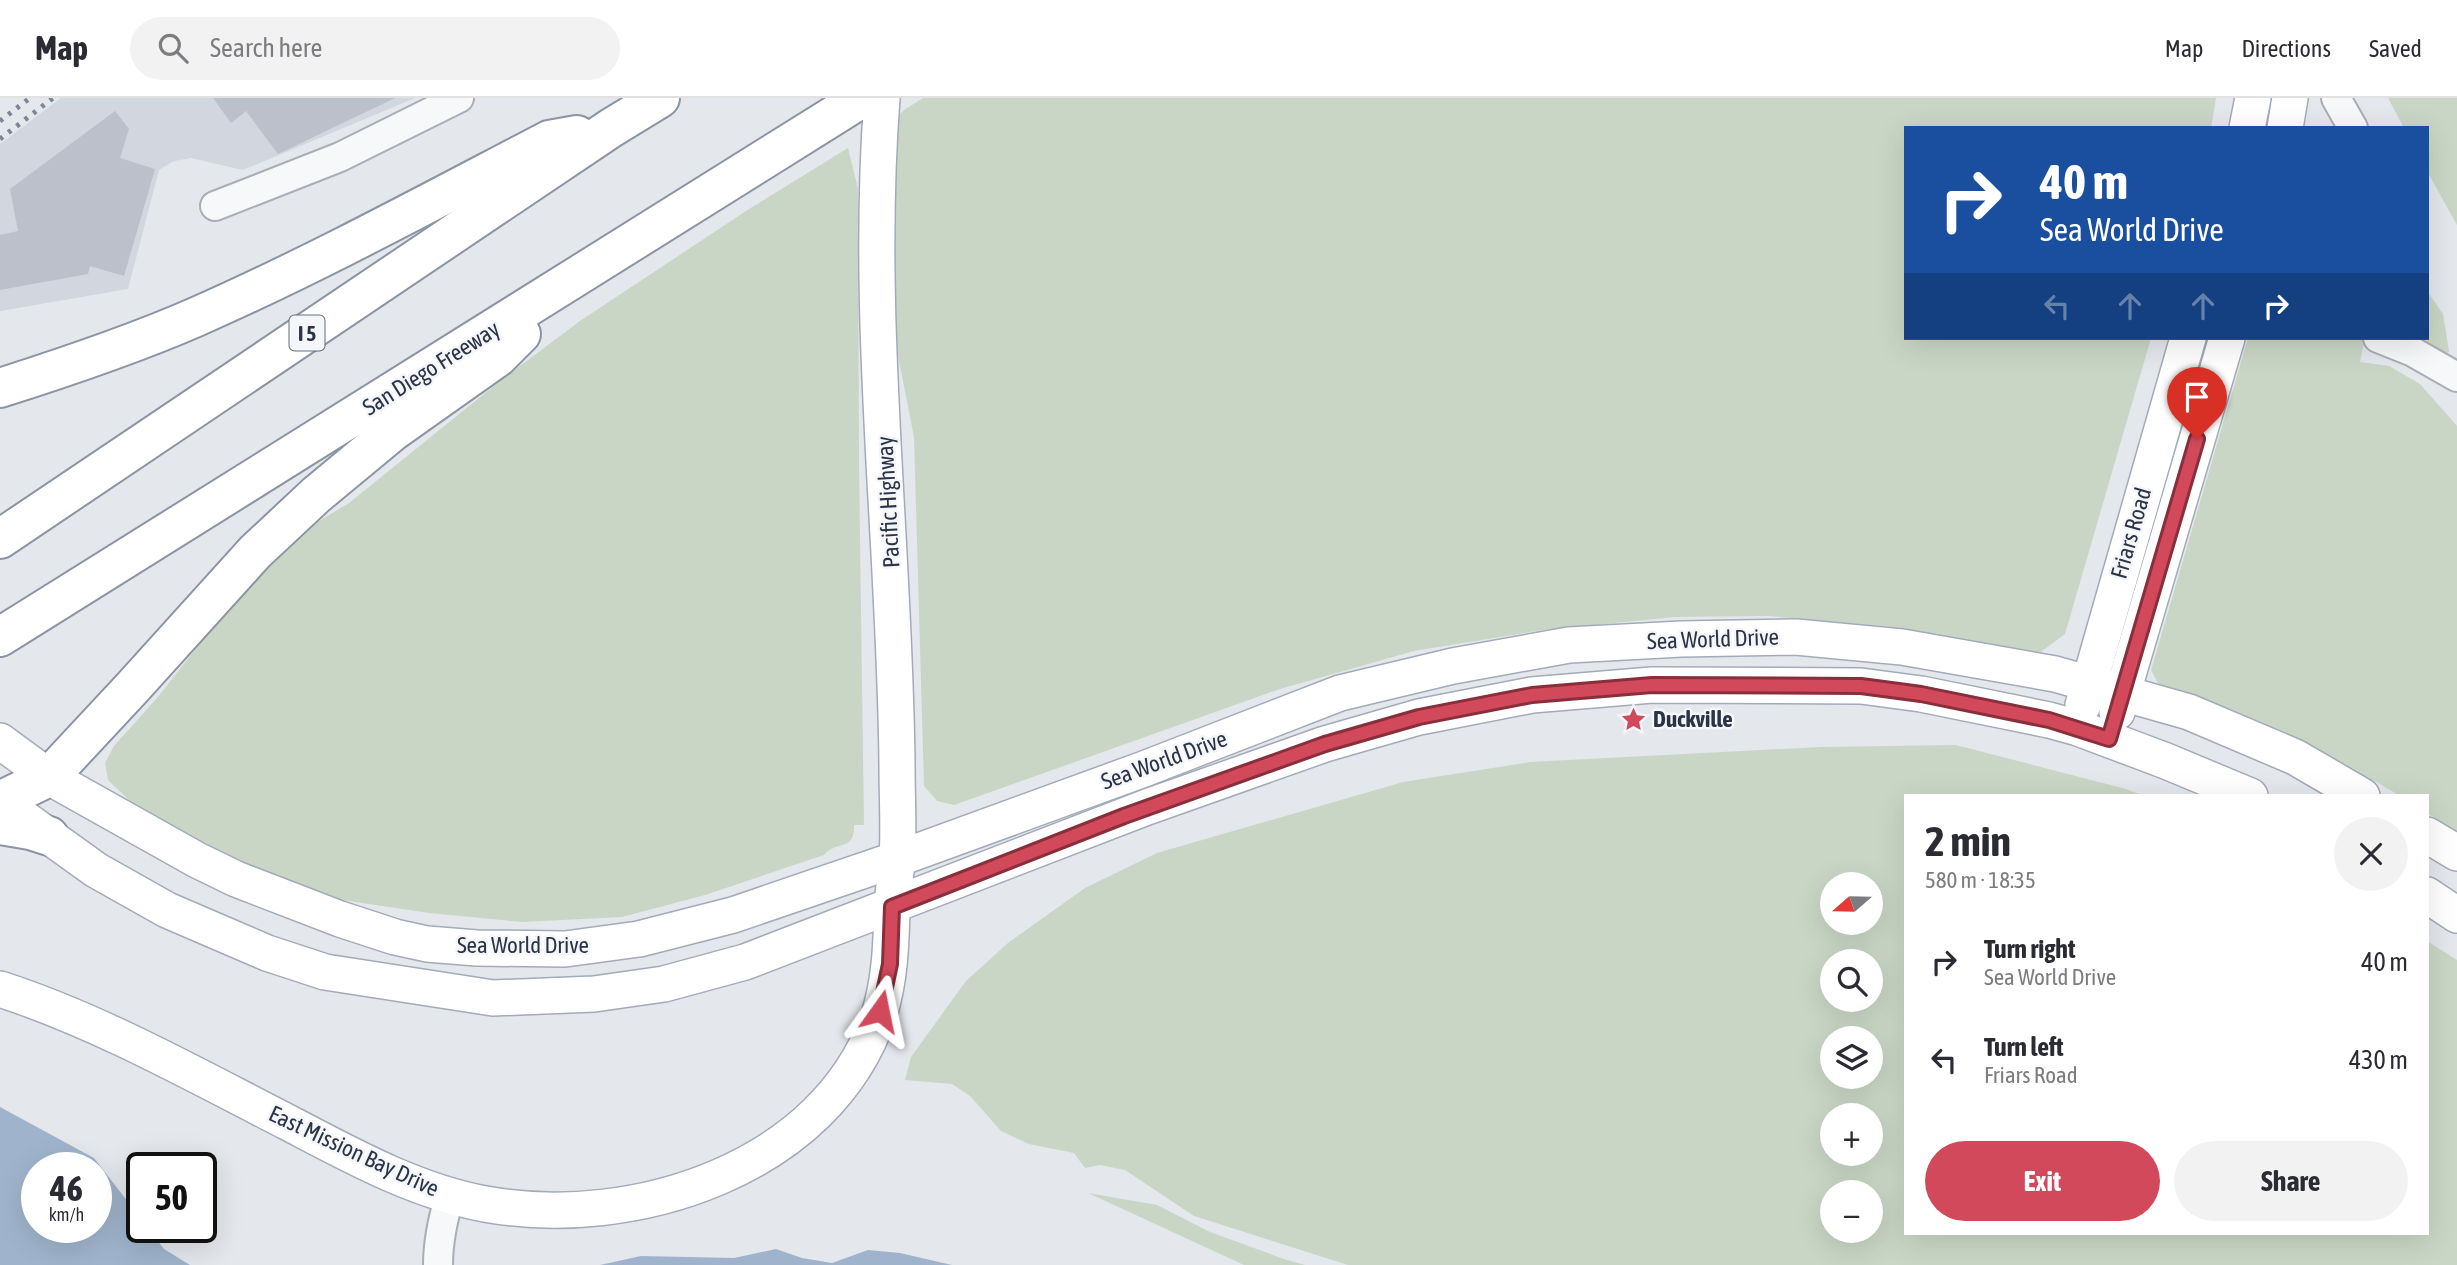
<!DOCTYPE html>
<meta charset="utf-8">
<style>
body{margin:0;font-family:"Asap Condensed",sans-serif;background:#f2f2f3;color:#2b2b33;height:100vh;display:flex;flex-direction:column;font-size:26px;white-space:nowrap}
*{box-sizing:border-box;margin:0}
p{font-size:23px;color:#7c7c81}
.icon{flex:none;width:38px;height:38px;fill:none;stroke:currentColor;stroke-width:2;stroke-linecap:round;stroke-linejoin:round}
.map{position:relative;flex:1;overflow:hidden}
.panel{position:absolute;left:1904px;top:696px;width:525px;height:441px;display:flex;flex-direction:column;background:#fff;border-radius:0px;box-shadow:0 7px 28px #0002}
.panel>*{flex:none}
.top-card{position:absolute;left:1904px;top:28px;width:525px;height:214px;border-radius:0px;box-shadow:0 7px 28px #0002;background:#1a4fa0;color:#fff;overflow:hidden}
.needle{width:46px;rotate:250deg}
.fabs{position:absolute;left:1820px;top:774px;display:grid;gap:14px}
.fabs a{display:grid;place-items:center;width:63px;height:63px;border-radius:50%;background:#fff;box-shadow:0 7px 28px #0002;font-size:35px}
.speed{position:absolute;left:21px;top:1054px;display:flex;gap:14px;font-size:35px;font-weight:700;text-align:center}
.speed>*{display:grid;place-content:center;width:91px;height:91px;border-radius:50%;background:#fff;box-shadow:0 7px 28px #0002;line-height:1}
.speed small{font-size:18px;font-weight:400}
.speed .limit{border:4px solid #111;border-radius:10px;background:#fff;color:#111}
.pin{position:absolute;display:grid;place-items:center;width:60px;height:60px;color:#fff;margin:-72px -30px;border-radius:50% 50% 50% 0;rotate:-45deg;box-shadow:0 0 7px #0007}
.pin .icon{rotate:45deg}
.me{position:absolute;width:77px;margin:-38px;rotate:12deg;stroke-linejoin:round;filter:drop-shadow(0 0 5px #0008)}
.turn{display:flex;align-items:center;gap:24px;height:147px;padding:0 21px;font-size:32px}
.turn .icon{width:91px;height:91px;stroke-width:2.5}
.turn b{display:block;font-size:49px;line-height:60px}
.lanes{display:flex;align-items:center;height:66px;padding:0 21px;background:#0003;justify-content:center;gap:35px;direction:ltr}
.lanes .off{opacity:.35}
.round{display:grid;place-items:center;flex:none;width:74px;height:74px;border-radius:37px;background:#f2f2f3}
.overview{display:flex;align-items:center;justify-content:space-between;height:119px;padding:0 21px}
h1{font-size:42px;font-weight:700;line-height:52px}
.button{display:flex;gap:14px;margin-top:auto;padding:14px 21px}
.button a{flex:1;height:80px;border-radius:42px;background:#d1495b;color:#fff;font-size:28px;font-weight:700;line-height:80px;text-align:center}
.button a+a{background:#f2f2f3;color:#2b2b33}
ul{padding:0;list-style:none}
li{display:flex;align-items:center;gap:21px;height:98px;padding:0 21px}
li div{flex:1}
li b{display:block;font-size:26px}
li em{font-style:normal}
header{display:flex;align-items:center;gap:42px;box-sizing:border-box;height:98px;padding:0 35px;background:#fff;border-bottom:2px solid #e1e1e2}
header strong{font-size:33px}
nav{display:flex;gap:38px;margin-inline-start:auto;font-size:24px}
.search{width:490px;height:63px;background:#f2f2f3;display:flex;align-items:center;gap:18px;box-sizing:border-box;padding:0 24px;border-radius:38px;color:#7c7c81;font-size:26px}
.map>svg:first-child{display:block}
</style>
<header>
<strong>Map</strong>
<div class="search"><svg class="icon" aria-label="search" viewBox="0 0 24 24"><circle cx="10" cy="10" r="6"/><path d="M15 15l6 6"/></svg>Search here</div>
<nav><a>Map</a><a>Directions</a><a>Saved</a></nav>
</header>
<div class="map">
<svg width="2457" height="1167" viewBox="0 0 2457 1167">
<rect width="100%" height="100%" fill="#e4e7ec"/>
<polygon fill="#d2d6de" points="61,0 415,0 243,72 191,60 174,63 159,72 128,191 0,213 0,46"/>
<g fill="#c9d6c5" fill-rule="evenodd">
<polygon points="923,0 2216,0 2211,30 1906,30 1906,240 2151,240 2065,536 2038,556 1893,529 1768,518 1676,519 1543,532 1414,553 1280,591 954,707 937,703 924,688 914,339 894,237 892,24 904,12"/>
<polygon points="2388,0 2457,0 2457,127 2427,73 2427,30 2404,30"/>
<path d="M848,50L858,91L859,368L864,727H854C855,754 837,742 824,757L705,797L622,819L522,824L429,815L322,799L210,751L132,705L108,682L105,665L114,648L157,600L229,509L299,435L349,405L500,283L580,223L749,111Z"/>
<polygon points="2427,193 2443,216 2449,253 2446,258 2404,240 2427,240"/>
<polygon points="2248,240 2365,240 2360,264 2389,268 2420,286 2457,328 2457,734 2427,715 2427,698 2400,698 2375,683 2227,615 2160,589 2151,572"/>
<path d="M1956,647L2126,691L2144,698H1906V1136H2427V843L2457,862V1167H1348L1194,1118L1125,1072L1100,1067L1085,1070L1074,1055L1029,1046L1001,1033L970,998L952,986L905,982L911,959L966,883L1008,845L1085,790L1157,755L1403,684L1530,664L1821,649ZM1832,786H1871V824H1832ZM1832,863H1871V901H1832ZM1832,940H1871V978H1832ZM1832,1017H1871V1055H1832ZM1832,1094H1871V1132H1832Z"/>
<polygon points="1088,1095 1157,1107 1210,1134 1284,1161 1305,1167 1244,1167"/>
</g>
<g fill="#9fb4cc" fill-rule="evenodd">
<path d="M0,1009L94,1060L142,1122V1129H147L164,1151L190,1167H0ZM37,1069H96V1129H37Z"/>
<polygon points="776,1151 802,1160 832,1165 868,1152 900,1155 952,1167 600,1167 641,1158 734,1160"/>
</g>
<g fill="#bbc0ca">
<polygon points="213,0 395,0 278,56 246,13 231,25"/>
<polygon points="115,13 129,31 120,60 155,71 124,178 90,168 88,176 0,192 0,137 18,133 10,91"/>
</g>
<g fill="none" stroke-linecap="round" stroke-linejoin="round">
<defs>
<g id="minor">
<polyline points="2336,0 2353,30"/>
<polyline points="215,108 340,59 459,0"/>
<polyline points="2378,240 2413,254 2457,279"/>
<path d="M438,1167C438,1142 443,1120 450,1097"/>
</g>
<g id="major">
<polyline points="2247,30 2253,0"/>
<polyline points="2285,30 2290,0"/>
<polyline points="2083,607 2188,240"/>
<polyline points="2117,614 2227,240"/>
<polyline points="0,643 49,679 197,762 236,781 340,821 395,839 427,846 477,850 565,851 639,841 733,817 897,761 1144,671 1340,595 1453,568 1569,547 1681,541 1796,539 1902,549 2055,576 2189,614 2295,659 2362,698"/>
<polyline points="25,721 96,772 167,812 267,855 325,874 493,900 594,896 664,886 745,864 1147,709 1325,646 1419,619 1532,597 1652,587 1861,588 1921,596 2049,622 2078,630 2166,663 2250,698"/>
<polyline points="2427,737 2457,755"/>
<polyline points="2427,797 2457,817"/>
<path d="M0,891C99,923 197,978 289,1025C352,1058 415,1093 485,1106C633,1133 827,1071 879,917C890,882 891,847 892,812C892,795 896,780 897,763C899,732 897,699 897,667C895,445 865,222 882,0"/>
</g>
<g id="highway">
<path d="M0,290C66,269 132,247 196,219C316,166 432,103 549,42L577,37"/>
<polyline points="0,441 611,30 660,0"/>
<polyline points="0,539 862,0"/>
<polyline points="0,703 49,679 132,590 255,454 316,397 392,334 498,259 521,236"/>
<polyline points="0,727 30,732 49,738"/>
</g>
</defs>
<use href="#minor" stroke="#a9aeb7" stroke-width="32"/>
<use href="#major" stroke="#a3abb8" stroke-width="38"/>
<use href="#highway" stroke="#8b94a3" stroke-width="42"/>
<use href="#minor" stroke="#f7f8fa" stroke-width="28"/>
<use href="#major" stroke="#fff" stroke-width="35"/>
<use href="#highway" stroke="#fff" stroke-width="38"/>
<g stroke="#7d8696" stroke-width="5" stroke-dasharray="3.5 7" stroke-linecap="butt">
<polyline points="0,23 30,0"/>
<polyline points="0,41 53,0"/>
</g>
</g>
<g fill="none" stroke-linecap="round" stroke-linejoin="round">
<defs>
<polyline id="route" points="880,913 890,866 892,809 1124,718 1325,646 1419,619 1532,597 1652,587 1861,588 1921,596 2049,622 2109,641 2197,341"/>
</defs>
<use href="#route" stroke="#882f3b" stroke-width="18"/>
<use href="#route" stroke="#d1495b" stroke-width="12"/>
</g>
<defs>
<symbol id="sight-bare" viewBox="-9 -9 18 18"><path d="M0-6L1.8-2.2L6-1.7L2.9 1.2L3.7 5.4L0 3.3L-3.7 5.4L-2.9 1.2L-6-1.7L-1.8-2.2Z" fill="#d1495b" stroke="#f4f6f9" stroke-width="2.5" paint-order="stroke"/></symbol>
</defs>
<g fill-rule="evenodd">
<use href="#sight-bare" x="1616" y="604" width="35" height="35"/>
</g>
<g text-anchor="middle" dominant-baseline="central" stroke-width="5" stroke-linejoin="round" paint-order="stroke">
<rect fill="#f4f6f9" stroke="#676e7b" stroke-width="2" x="289.5" y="217.5" width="35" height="35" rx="5"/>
<g font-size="21" font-weight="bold" fill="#2b3445">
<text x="307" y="235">I 5</text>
</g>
<g font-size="23" fill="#2b3445" stroke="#f4f6f9">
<text transform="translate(431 270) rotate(-32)">San Diego Freeway</text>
<text transform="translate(888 404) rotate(-93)">Pacific Highway</text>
<text transform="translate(2131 435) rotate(-74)">Friars Road</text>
<text transform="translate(1713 541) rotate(-2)">Sea World Drive</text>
<text transform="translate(1164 662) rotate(-20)">Sea World Drive</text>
<text x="523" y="847">Sea World Drive</text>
<text transform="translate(354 1053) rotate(25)">East Mission Bay Drive</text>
</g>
<g font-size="23" font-weight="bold" fill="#2b3445" stroke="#f4f6f9" text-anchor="start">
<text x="1653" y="621">Duckville</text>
</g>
</g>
</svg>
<div class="fabs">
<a><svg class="needle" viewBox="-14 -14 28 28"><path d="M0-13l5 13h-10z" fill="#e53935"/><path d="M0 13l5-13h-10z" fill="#7c7c81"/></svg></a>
<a><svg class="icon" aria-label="search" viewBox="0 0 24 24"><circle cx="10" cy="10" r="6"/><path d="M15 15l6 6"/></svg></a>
<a><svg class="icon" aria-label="layers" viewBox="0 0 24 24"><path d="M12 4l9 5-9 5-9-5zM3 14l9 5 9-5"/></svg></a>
<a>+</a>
<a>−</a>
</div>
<div class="speed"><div>46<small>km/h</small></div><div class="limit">50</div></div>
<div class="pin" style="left:2197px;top:341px;background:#d93025"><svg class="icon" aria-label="arrive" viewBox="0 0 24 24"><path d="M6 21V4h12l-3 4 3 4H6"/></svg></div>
<svg class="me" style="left:880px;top:913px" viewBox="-20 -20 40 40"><path d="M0-17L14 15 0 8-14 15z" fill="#d1495b" stroke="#fff" stroke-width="4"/></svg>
<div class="top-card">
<div class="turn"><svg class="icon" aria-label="right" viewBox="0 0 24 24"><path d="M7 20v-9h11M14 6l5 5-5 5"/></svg><div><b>40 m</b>Sea World Drive</div></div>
<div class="lanes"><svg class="icon off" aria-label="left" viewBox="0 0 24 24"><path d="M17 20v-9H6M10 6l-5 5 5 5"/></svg><svg class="icon off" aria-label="ahead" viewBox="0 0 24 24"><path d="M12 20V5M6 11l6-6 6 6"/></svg><svg class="icon off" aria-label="ahead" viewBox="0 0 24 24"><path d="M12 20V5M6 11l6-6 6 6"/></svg><svg class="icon" aria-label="right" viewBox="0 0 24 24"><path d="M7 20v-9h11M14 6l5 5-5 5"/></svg></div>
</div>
<section class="panel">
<div class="overview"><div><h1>2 min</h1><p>580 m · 18:35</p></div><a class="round"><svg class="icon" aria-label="close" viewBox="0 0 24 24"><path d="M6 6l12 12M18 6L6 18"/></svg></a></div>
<ul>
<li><svg class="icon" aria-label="right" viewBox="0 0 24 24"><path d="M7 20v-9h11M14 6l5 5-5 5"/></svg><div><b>Turn right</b><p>Sea World Drive</p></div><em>40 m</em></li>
<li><svg class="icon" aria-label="left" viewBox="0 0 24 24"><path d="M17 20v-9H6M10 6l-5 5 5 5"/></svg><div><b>Turn left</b><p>Friars Road</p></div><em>430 m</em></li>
</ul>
<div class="button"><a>Exit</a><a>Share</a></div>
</section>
</div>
